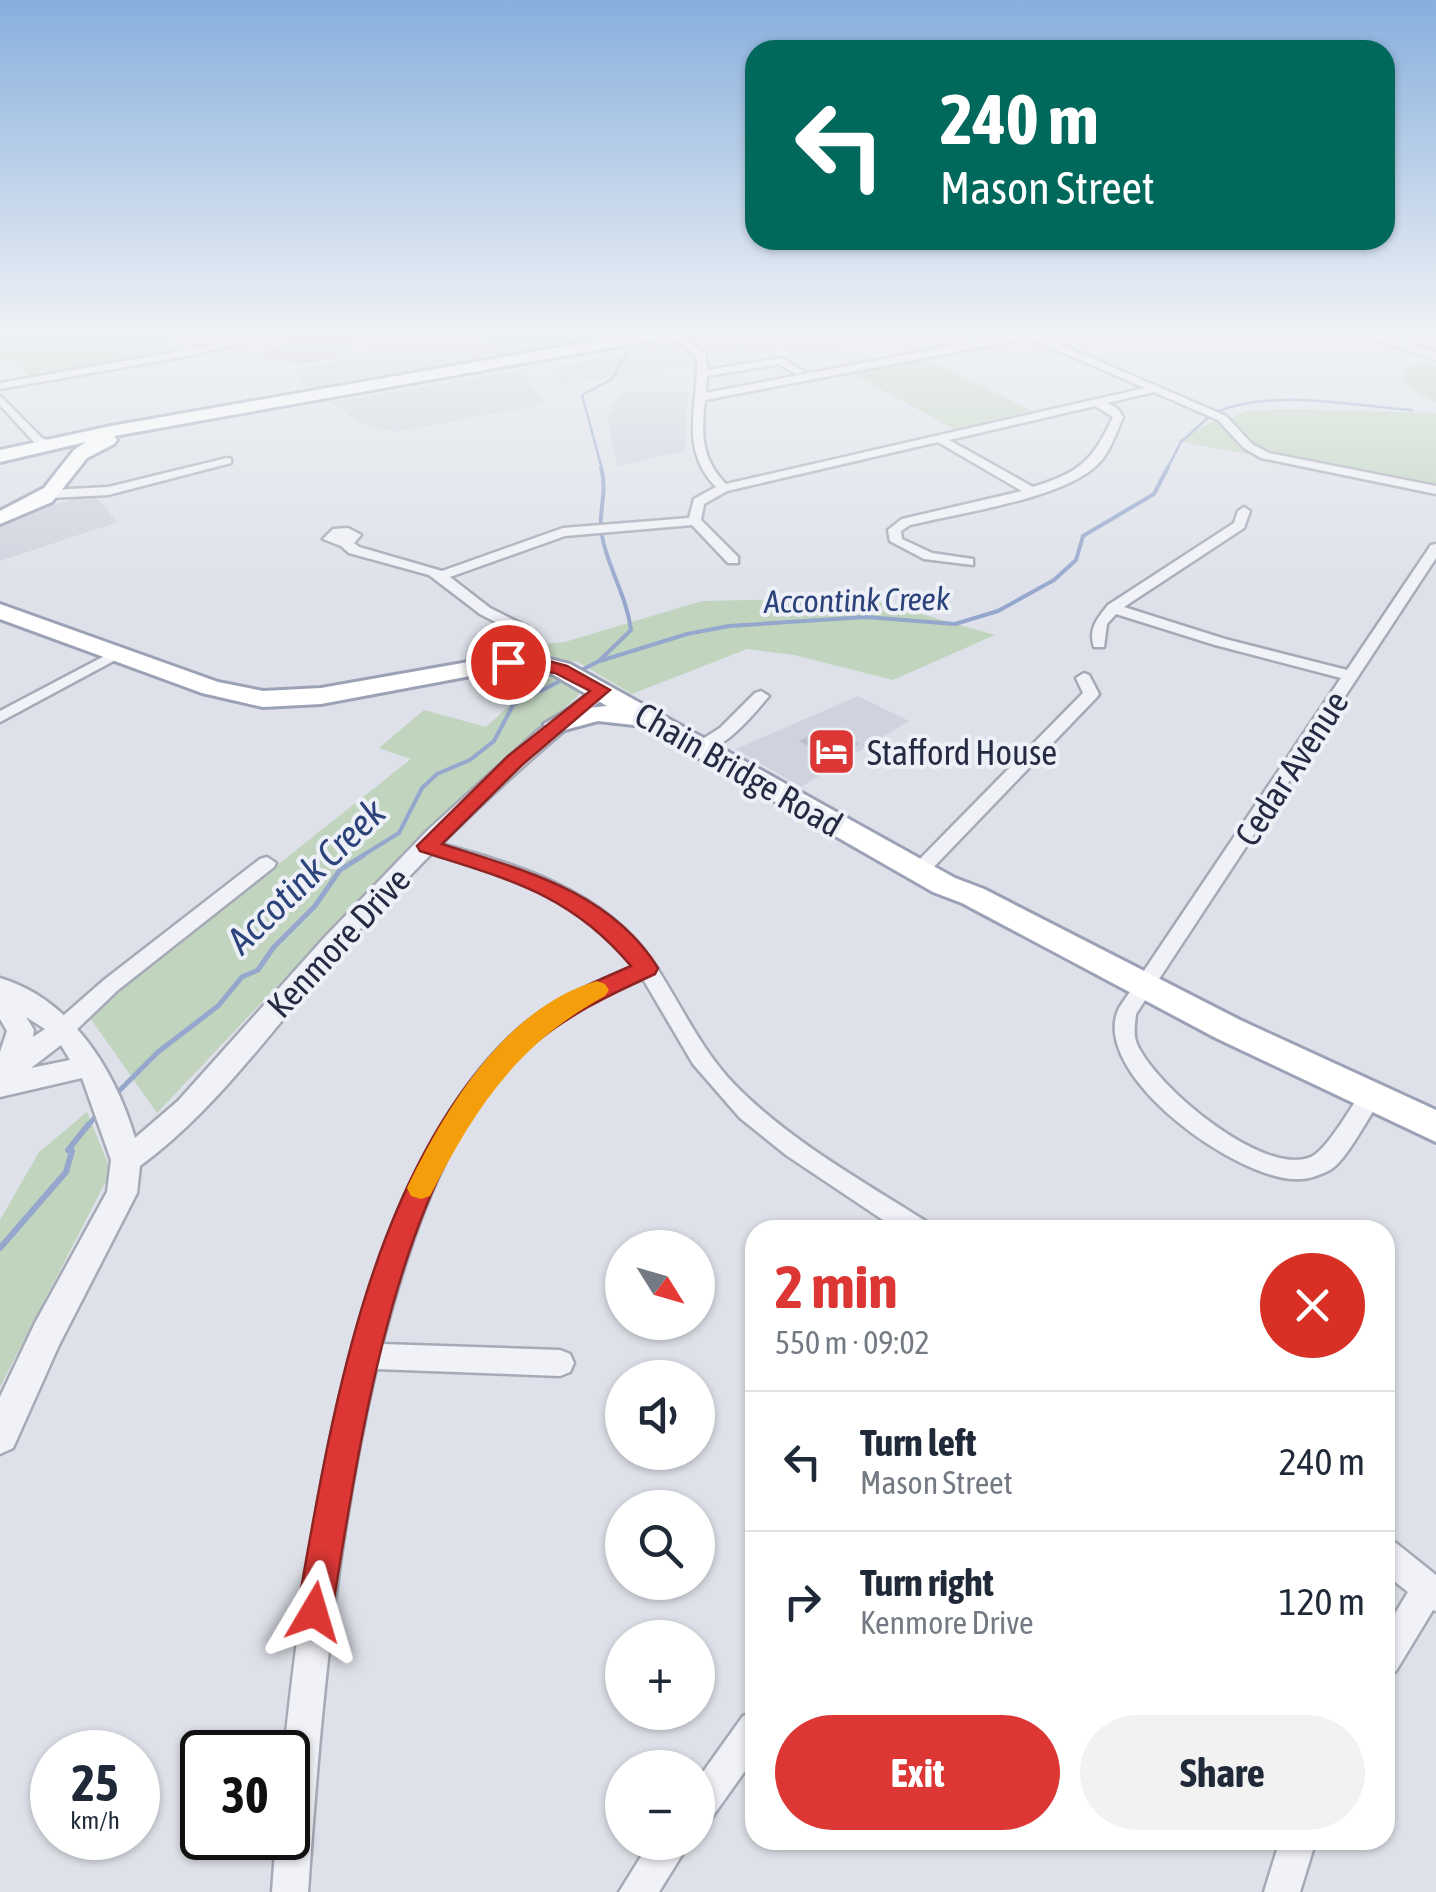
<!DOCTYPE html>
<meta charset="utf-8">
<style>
body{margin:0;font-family:"Asap Condensed",sans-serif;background:#f2f2f3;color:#1f2937;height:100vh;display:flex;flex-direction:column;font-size:38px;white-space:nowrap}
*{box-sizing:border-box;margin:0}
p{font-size:32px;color:#747a83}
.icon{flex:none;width:55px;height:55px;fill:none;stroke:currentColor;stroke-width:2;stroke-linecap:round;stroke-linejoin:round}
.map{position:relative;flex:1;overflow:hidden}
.side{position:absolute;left:745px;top:1220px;width:650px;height:630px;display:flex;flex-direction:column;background:#fff;border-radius:30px;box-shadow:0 2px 8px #0004}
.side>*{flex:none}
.guide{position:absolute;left:745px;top:40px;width:650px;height:210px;border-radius:30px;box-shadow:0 2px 8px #0004;background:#00695c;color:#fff;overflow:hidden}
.needle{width:65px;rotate:127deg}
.buttons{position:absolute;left:605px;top:1230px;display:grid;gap:20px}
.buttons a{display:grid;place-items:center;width:110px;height:110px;border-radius:50%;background:#fff;box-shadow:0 2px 8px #0004;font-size:50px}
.speed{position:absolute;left:30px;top:1730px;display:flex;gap:20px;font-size:50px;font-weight:700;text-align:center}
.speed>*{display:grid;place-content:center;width:130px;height:130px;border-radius:50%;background:#fff;box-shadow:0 2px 8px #0004;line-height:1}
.speed small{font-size:25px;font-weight:400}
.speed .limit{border:5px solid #111;border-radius:15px;background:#fff;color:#111}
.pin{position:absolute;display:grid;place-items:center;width:85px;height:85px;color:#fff;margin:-42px;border:5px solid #fff;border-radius:50%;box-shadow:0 2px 10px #0007}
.me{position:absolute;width:110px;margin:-55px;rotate:7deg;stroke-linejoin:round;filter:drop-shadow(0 0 8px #0008)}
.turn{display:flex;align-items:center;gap:35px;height:210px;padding:0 30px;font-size:45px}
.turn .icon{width:130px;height:130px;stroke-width:2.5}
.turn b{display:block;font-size:70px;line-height:85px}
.round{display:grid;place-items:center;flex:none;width:105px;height:105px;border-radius:52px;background:#f2f2f3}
.headline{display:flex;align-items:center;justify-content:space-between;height:170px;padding:0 30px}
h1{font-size:60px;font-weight:700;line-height:75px;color:#dc3735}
.action{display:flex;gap:20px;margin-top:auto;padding:20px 30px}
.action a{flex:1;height:115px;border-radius:60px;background:#dc3735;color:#fff;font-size:40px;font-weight:700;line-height:115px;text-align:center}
.action a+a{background:#f2f2f3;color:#1f2937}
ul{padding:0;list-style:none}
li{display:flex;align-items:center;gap:30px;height:140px;padding:0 30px;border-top:2px solid #e0e1e3}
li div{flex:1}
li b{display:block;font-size:38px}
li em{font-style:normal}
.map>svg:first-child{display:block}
</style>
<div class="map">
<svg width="1436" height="1892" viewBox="0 0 1436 1892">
<rect width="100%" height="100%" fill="#dee1e9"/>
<g fill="#d0d3de">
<polygon points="407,331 467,331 521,355 311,391 292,370 357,358"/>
<polygon points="728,331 904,331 802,353 785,343 712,357 710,334"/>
<polygon points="673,343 696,359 694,365 561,384 548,369"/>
<polygon points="520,370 546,404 394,432 359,424 332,402"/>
<polygon points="621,391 688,391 685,451 617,466 607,418"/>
<polygon points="94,495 118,522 0,561 0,524 55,504"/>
<polygon points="858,696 909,721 801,787 736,749"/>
</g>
<g fill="#c0d4be">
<polygon points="21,331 164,331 177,349 162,355 32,379 15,361 0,363 0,334"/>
<polygon points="467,331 658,331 521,355"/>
<polygon points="925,358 1032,411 954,429 851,373"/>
<polygon points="1422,362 1436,366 1436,402 1412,390 1403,380 1404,370"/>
<polygon points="1286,409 1436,413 1436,488 1281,459 1258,450 1230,420 1244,411"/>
<polygon points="1217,419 1240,445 1261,457 1177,441"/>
<polygon points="865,598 995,635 893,680 794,655 747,649 632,694 578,662 546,655 544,644 565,642 702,601"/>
<polygon points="548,670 580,689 578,696 427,828 157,1113 88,1015 411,759 379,748 424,710 486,727"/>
<polygon points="87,1112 111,1171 0,1387 0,1220 39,1152"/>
</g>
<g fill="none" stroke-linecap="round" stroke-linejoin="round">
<g stroke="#95a7cd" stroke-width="2.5">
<path d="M1216,412C1276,388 1350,406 1412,410"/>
<polyline points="602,469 582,395 612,379 628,351"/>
<polyline points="1167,469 1181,442 1211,415"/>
</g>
<g stroke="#95a7cd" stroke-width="4">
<polyline points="600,661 687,634 729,626 866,617 955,624 998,611 1054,580 1076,560 1083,536 1154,494 1168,467"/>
<path d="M578,672L599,661L631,630C627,599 612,575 604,545C595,513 609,497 601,467"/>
<polyline points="360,857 399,833 422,788 437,774 470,760 494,741 513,705 568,677"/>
</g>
<g stroke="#95a7cd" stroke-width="5">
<polyline points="114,1096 158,1052 218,1006 242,977 258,970 273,948 315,906 340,870 364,855"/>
<polyline points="86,1128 100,1111"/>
</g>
<polyline stroke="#95a7cd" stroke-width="6" points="0,1248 66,1172 72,1151 68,1150 88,1125"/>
</g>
<g fill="#bbbecc">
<polygon points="300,331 371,331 333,358 311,363 258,359"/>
<polygon points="818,731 836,741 844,736 859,744 833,760 799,741"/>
</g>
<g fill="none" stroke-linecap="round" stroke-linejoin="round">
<defs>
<g id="minor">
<polygon points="0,331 14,331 0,335"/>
<polygon points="173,331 183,331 195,349 270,331 287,331 193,355 0,389 0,383 187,350"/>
<path d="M669,331H675L705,353L708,370L781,358L805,372L796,374L779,364L707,376L706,393L1029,331L1226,416L1252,444L1269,453L1436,486V494L1261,458L1244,448L1218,420L1154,392L1107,403L1117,408L1123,417C1116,433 1110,453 1097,465C1062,499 959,513 910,525L901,531L902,539L932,553L973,559V565L924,559L890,541L888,530L902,519L1022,491L938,442L727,491L704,504L701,520L738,557V563H728L692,525L565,536L450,577L490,608L528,627L537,646L526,665L521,667L513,662L523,646L517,633L480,614L429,575L349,553L341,546L323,539L333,529L348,528L361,535L354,543L359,547L442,571L563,528L689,518L694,499L716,487C678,448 699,404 697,356L669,335ZM1029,338L1145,388L726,484C701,459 701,433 705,400ZM1095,406L1113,417C1092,462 1080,472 1033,487L949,440Z"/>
<polygon points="1162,331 1179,331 1158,338 1153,335"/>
<polygon points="0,396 42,438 54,442 54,446 34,442 0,405"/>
<polygon points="227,458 231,459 231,463 108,495 50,498 44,494 50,490 108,487"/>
<path d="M1244,507L1250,511L1244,528L1124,607L1225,639L1347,670L1431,545L1436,544V558L1136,1014C1135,1024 1133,1035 1137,1044C1156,1087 1263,1177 1311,1157C1327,1150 1352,1105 1363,1090L1371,1087L1379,1090L1382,1096L1379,1102C1368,1118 1345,1162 1330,1170C1323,1174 1309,1179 1301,1179C1241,1184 1087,1074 1119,1008L1341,678L1215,645L1116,614L1107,624L1104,647H1094C1088,629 1097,619 1108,605L1234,523L1238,511Z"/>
<polygon points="116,650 123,654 121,657 0,722 0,711"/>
<polygon points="1084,673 1089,675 1099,694 1097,697 926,875 912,875 910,871 912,867 1083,693 1076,678"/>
<path d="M761,691L769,696C753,715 723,753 696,751V743L720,728L755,693Z"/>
<path d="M427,840C511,863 605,888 655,965C681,1005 701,1050 735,1085C790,1141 861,1180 927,1222L930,1230H898L786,1155L740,1118L693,1064L643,979C607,994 572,1010 542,1034C450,1110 412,1233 382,1344L560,1350L570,1354L574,1363L570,1372L560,1376L376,1369C336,1541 320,1716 308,1892H272L276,1838H288V1752H284C307,1539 351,1183 515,1032C549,1001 593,983 635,966C586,894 498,875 421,850L418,846Z"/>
<polygon points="267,857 276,863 274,867 118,990 72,1034 56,1034 53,1028 56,1022 104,980 260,859"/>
<polygon points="1385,1539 1396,1543 1436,1575 1436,1611 1433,1610 1396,1671 1385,1676 1385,1630 1408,1592 1385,1574"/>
<polygon points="755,1711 755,1757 710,1820 698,1825 698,1779 743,1716"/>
<polygon points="1280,1840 1316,1840 1300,1892 1264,1892"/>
<polygon points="650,1842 690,1842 659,1892 619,1892"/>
</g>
<g id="tertiary">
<polygon points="1352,331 1370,331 1436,352 1436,360"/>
<path d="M602,684L609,686V694C512,771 425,856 343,948C278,1021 220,1107 140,1166L137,1193L59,1345L13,1448L0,1454V1397L35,1323L107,1192L111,1160L82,1078L0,1097V1052L7,1031L0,1019V978C71,999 115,1070 135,1138L178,1101L325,937L428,830L537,731ZM26,1017L45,1029L33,1037L34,1030ZM61,1045L70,1060L31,1068Z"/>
</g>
<g id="primary">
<polygon points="653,331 720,331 660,346 653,340 114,436 117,440 114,444 87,458 52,502 0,524 0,511 44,488 74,450 86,442 0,462 0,450 111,426"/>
<polygon points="0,604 218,682 263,691 321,688 508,655 533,655 570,664 955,878 984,889 1240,1020 1436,1110 1436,1142 1216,1038 962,903 933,892 643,726 598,721 557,732 548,730 544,724 568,710 607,706 552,674 508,669 321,704 263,707 202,693 0,619"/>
</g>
</defs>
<use href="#minor" stroke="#a6aab7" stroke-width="5"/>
<use href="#tertiary" stroke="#a6aab7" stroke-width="5"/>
<use href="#primary" stroke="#9ca2b6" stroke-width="6"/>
<use href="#minor" fill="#f1f2f7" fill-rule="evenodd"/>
<use href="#tertiary" fill="#f1f2f7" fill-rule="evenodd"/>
<use href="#primary" fill="#fff" fill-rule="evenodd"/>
</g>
<linearGradient id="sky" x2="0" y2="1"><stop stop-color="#87afdd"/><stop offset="0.56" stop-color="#f0f2f5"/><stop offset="1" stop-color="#f0f2f5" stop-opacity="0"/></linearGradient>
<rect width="1436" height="596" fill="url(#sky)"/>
<path fill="#dc3735" stroke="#8f2422" stroke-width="2.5" d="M534,657L567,666L610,690L522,765L442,844C522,870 610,891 658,968L655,974C609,995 569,1014 530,1047C397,1161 359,1447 332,1612L327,1625L314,1630L302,1625L297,1612C330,1425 367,1178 508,1038C543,1004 587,985 631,966C570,893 507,879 420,851L417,846L508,756L590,691L555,673L508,667L499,662L508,657Z"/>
<path fill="#f59e0b" d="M597,981L605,984L609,990L605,996C517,1044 475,1108 430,1196L421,1199L411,1196L407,1188C446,1108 505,1008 597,981Z"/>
<defs>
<symbol id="hotel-square" viewBox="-11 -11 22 22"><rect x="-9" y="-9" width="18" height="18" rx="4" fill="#dc3735" stroke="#eef0f7"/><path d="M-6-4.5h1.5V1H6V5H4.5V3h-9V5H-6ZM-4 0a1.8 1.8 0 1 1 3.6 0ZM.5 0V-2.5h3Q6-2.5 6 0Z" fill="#fff"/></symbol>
</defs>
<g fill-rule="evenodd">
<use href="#hotel-square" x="804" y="724" width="55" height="55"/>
</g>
<g text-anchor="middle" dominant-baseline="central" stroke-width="8" stroke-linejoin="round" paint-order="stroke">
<g font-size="32" font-style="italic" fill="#2b427a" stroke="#eef0f7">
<text transform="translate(857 600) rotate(-1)">Accontink Creek</text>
</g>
<g font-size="35" fill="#252b42" stroke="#eef0f7" text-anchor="start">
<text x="867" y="752">Stafford House</text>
</g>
<g font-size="35" fill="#252b42" stroke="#eef0f7">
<text transform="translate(1291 768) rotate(-57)">Cedar Avenue</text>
<text transform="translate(739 769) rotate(30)">Chain Bridge Road</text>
<text transform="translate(338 942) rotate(-47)">Kenmore Drive</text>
</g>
<g font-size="38" font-style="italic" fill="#2b427a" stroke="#eef0f7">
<text transform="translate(306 876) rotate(-44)">Accotink Creek</text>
</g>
</g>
</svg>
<div class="buttons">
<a><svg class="needle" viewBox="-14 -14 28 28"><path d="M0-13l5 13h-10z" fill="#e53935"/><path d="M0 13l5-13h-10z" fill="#747a83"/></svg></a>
<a><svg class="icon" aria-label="sound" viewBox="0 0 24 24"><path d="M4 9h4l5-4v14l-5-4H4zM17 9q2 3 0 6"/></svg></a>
<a><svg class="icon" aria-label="search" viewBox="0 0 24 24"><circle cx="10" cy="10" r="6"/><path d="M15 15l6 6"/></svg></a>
<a>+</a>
<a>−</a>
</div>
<div class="speed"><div>25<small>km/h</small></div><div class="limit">30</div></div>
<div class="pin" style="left:508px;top:662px;background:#d93025"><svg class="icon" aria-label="arrive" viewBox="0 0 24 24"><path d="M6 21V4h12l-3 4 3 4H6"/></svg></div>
<svg class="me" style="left:314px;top:1612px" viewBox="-20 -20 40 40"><path d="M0-17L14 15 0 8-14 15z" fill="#dc3735" stroke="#fff" stroke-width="4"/></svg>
<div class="guide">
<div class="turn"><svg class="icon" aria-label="left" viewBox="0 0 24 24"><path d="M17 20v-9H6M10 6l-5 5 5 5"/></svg><div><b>240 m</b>Mason Street</div></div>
</div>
<section class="side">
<div class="headline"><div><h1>2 min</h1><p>550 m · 09:02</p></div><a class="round" style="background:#d93025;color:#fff"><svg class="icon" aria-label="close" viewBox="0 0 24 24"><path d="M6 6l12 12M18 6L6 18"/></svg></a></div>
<ul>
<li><svg class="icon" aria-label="left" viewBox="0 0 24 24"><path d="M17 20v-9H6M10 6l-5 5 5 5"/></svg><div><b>Turn left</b><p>Mason Street</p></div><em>240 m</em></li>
<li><svg class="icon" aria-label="right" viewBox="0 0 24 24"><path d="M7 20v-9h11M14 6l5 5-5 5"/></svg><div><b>Turn right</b><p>Kenmore Drive</p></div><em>120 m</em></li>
</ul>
<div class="action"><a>Exit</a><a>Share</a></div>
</section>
</div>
